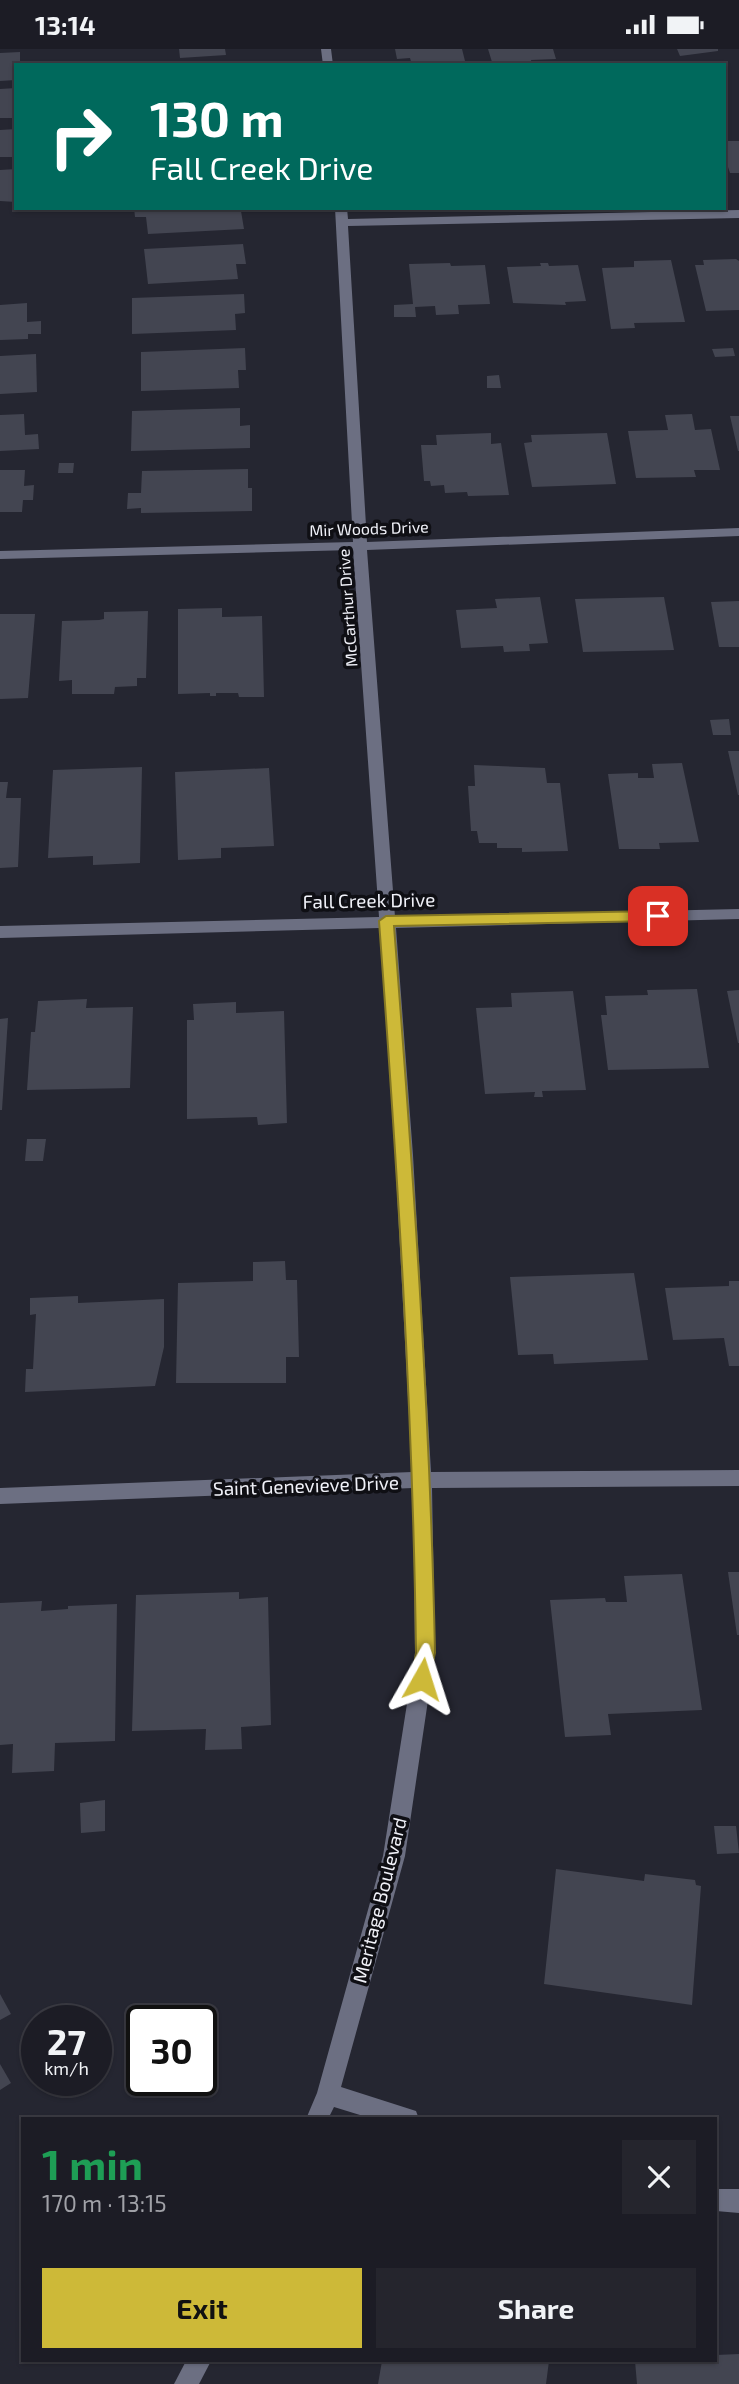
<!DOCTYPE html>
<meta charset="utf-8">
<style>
body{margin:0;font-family:"Exo 2",sans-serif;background:#25252d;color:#f1f3f6;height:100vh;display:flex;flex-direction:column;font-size:26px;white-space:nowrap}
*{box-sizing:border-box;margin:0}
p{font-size:23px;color:#a0a1a7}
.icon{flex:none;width:38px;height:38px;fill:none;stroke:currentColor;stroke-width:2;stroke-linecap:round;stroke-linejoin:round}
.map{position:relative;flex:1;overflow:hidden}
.details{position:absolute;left:21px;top:2068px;width:696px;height:245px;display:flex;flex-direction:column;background:#1c1c25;border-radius:0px;box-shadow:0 2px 5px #0004,0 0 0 2px #3a3a42}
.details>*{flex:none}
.banner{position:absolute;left:14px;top:14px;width:712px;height:147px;border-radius:0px;box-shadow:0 2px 5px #0004,0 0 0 2px #3a3a42;background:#00695c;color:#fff;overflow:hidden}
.speed{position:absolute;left:21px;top:1956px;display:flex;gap:14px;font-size:35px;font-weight:700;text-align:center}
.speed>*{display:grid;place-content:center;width:91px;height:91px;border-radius:50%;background:#1c1c25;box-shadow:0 2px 5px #0004,0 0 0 2px #3a3a42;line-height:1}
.speed small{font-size:18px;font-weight:400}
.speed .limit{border:4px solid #111;border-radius:10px;background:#fff;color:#111}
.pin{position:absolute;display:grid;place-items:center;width:60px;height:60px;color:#fff;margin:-30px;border-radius:14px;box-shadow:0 4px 10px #0006}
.me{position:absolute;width:77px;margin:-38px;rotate:6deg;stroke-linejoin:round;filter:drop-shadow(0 0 5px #0008)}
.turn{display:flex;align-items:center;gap:24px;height:147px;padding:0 21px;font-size:32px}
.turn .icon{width:91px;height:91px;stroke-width:2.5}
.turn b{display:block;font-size:49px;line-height:60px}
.round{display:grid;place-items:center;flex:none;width:74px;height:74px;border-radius:0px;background:#25252d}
.summary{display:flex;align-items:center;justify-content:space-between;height:119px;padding:0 21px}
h1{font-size:42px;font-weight:700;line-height:52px;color:#1e9e55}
.primary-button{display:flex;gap:14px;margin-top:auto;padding:14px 21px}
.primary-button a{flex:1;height:80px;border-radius:0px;background:#cdb938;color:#111;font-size:28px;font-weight:700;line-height:80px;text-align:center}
.primary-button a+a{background:#25252d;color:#f1f3f6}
.status{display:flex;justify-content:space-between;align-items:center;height:49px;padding:0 35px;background:#1c1c25;direction:ltr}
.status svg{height:19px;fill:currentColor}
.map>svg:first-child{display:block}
</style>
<div class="status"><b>13:14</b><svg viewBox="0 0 49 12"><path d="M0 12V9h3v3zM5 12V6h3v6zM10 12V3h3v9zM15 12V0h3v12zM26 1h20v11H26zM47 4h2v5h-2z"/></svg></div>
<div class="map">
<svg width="739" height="2335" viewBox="0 0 739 2335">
<rect width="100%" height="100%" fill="#252631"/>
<g fill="#434551">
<polygon points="179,0 225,0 226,6 180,9"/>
<polygon points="395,0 462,0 466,16 412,16 410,9 397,10"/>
<polygon points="488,0 553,0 556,10 531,11 532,16 495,16 492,13"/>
<polygon points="677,0 718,0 718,2 680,7"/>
<polygon points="20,3 20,16 16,16 16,31 0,32 0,4"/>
<polygon points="16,39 16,69 0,69 0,40"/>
<polygon points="16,80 16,108 0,108 0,81"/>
<polygon points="724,92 739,92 739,124 730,124 728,118 724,119"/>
<polygon points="16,120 16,153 0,152 0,121"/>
<polygon points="134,159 234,159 234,163 241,162 244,180 148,185 146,168 135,168"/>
<polygon points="243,195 246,215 236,215 238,230 148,235 144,200"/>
<polygon points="736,210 739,212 739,261 706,262 695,216 704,216 703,211"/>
<polygon points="671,211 685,273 634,274 635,279 611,280 602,219 634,218 634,212"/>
<polygon points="450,214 451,217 485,216 490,255 458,256 459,265 436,266 435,257 415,258 416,268 394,268 394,256 413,255 409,215"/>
<polygon points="540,214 548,214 549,217 578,216 586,252 565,253 566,256 513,254 507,218 541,217"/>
<polygon points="244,245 245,264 235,265 236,281 132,285 132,249"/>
<polygon points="27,254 27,273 41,272 41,285 28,285 28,290 0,291 0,256"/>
<polygon points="245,299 246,321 238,321 239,339 141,342 141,303"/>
<polygon points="733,299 735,307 715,308 712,300"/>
<polygon points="36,305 37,343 0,345 0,307"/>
<polygon points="499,326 501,339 487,339 487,327"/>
<polygon points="240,359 240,377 250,376 250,399 131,402 132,362"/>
<polygon points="24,365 25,386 38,385 39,400 0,402 0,366"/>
<polygon points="692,365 695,381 711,380 720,421 694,421 696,428 636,429 628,382 668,381 665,366"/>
<polygon points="730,367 739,367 739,402 738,402"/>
<polygon points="491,384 491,395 501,394 509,446 468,447 467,443 445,444 444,436 431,437 430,432 424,432 421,396 437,396 436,386"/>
<polygon points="607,384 616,435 532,438 524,394 532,393 531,386"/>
<polygon points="59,414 74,414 73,424 58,424"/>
<polygon points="248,420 248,439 252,439 252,462 141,464 141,459 127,460 128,444 141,444 142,422"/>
<polygon points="0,421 25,421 24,437 34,436 33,451 23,451 22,463 0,463"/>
<polygon points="540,548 548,594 529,595 530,602 504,603 503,597 461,599 456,561 497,559 495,550"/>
<polygon points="664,548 674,601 583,603 575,550"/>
<polygon points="739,552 739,598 719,598 711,553"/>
<polygon points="222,559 222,568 262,567 264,648 239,648 238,644 216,644 216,647 210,647 210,644 178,645 178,560"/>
<polygon points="148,562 146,629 137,629 137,637 115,638 114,645 72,645 72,631 59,632 62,572 99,571 104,570 104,563"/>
<polygon points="0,565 35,565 28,649 0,650"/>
<polygon points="729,670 731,686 713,686 710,671"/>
<polygon points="728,702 739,702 739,746 738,746"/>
<polygon points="682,714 699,793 659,794 660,800 619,800 608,725 638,724 638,729 654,729 652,715"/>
<polygon points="474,716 545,719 547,734 560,734 568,802 522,803 522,799 497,799 497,794 479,794 477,782 471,782 468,737 475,737"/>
<polygon points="142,718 140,814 93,816 93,807 48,809 53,721"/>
<polygon points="269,719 274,797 221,799 221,809 178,811 175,723"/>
<polygon points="0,733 8,733 6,749 21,749 18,818 0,819"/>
<polygon points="697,940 709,1019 608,1021 601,966 607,966 605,947 648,946 647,941"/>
<polygon points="739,941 739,994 738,994 727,942"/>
<polygon points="573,942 586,1041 542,1042 543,1048 534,1048 535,1043 485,1045 476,959 512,958 511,944"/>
<polygon points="87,950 86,959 133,958 130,1039 27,1041 31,983 35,983 38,952"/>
<polygon points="236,953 236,964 284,962 287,1074 258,1076 257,1068 187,1070 187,971 194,971 193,955"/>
<polygon points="8,969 2,1061 0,1061 0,970"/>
<polygon points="27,1090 46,1090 43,1112 25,1112"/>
<polygon points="285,1212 286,1231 297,1231 299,1308 286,1308 286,1334 176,1334 178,1234 253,1232 253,1213"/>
<polygon points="634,1224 648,1311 554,1315 553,1305 518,1306 510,1228"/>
<polygon points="729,1232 739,1232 739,1317 729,1317 724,1289 673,1291 665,1239 729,1237"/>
<polygon points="78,1247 78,1254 164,1250 164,1298 155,1337 25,1343 26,1320 33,1320 36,1265 30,1266 30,1249"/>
<polygon points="728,1523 739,1523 739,1586 737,1586"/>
<polygon points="682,1525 702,1661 608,1665 611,1686 565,1688 550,1551 605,1549 606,1553 627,1553 624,1527"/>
<polygon points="239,1543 239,1550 268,1548 271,1676 241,1678 242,1700 205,1701 206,1680 132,1682 136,1546"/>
<polygon points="42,1552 41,1562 68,1560 68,1557 117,1555 115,1692 55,1694 54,1722 12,1724 13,1695 0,1696 0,1554"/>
<polygon points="105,1751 105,1782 81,1784 80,1754"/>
<polygon points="714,1777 736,1777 739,1804 717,1805"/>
<polygon points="556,1820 644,1832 645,1825 695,1831 696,1836 701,1837 692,1956 544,1935"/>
<polygon points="0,1945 11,1965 0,1971"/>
<polygon points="0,2015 11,2034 0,2041"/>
<polygon points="739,2305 739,2335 637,2335 635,2312 716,2312 716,2306"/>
<polygon points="382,2312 549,2312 546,2335 378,2335"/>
</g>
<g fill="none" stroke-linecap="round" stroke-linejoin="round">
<g fill="#6c6f82" fill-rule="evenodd">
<polygon points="321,0 331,0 333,16 323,16"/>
<polygon points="335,159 347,159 348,170 739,161 739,169 348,177 367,493 739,479 739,487 367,501 395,868 739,860 739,870 396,879 413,1106 431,1423 739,1421 739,1437 432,1439 435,1604 405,1807 341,2038 416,2062 419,2070 373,2070 334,2058 328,2070 306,2070 317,2044 383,1807 415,1604 413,1439 0,1455 0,1439 412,1423 395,1106 380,879 0,889 0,877 379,868 353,501 0,510 0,502 353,493"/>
<polygon points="716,2140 739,2140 739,2164 716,2162"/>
<polygon points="186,2312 211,2312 199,2335 174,2335"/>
</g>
</g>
<path fill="#cdb938" stroke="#857824" stroke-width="2" d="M658,862L665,867L658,872L394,877C413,1119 430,1361 435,1604L428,1635L422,1638L415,1635L412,1630L416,1604C413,1360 397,1116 379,872L386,867Z"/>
<g text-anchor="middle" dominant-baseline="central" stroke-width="7" stroke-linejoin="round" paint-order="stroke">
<g font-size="16" fill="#f0f1f8" stroke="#0f0f14">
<text transform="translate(369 479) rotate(-2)">Mir Woods Drive</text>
<text transform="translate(347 559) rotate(-94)">McCarthur Drive</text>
</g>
<g font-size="19" fill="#f0f1f8" stroke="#0f0f14">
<text transform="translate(369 851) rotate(-1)">Fall Creek Drive</text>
<text transform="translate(306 1436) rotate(-2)">Saint Genevieve Drive</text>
<text transform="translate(379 1851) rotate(-76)">Meritage Boulevard</text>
</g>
</g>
</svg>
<div class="speed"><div>27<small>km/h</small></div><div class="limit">30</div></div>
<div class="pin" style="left:658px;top:867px;background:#d93025"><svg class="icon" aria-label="arrive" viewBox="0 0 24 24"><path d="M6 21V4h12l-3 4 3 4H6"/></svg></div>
<svg class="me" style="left:422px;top:1630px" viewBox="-20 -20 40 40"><path d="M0-17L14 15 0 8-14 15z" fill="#cdb938" stroke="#fff" stroke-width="4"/></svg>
<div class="banner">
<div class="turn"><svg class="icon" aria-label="right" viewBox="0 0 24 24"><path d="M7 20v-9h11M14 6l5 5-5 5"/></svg><div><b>130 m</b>Fall Creek Drive</div></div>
</div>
<section class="details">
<div class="summary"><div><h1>1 min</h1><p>170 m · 13:15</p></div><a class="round"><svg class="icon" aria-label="close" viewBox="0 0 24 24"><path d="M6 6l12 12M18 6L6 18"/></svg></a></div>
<div class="primary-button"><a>Exit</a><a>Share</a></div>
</section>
</div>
